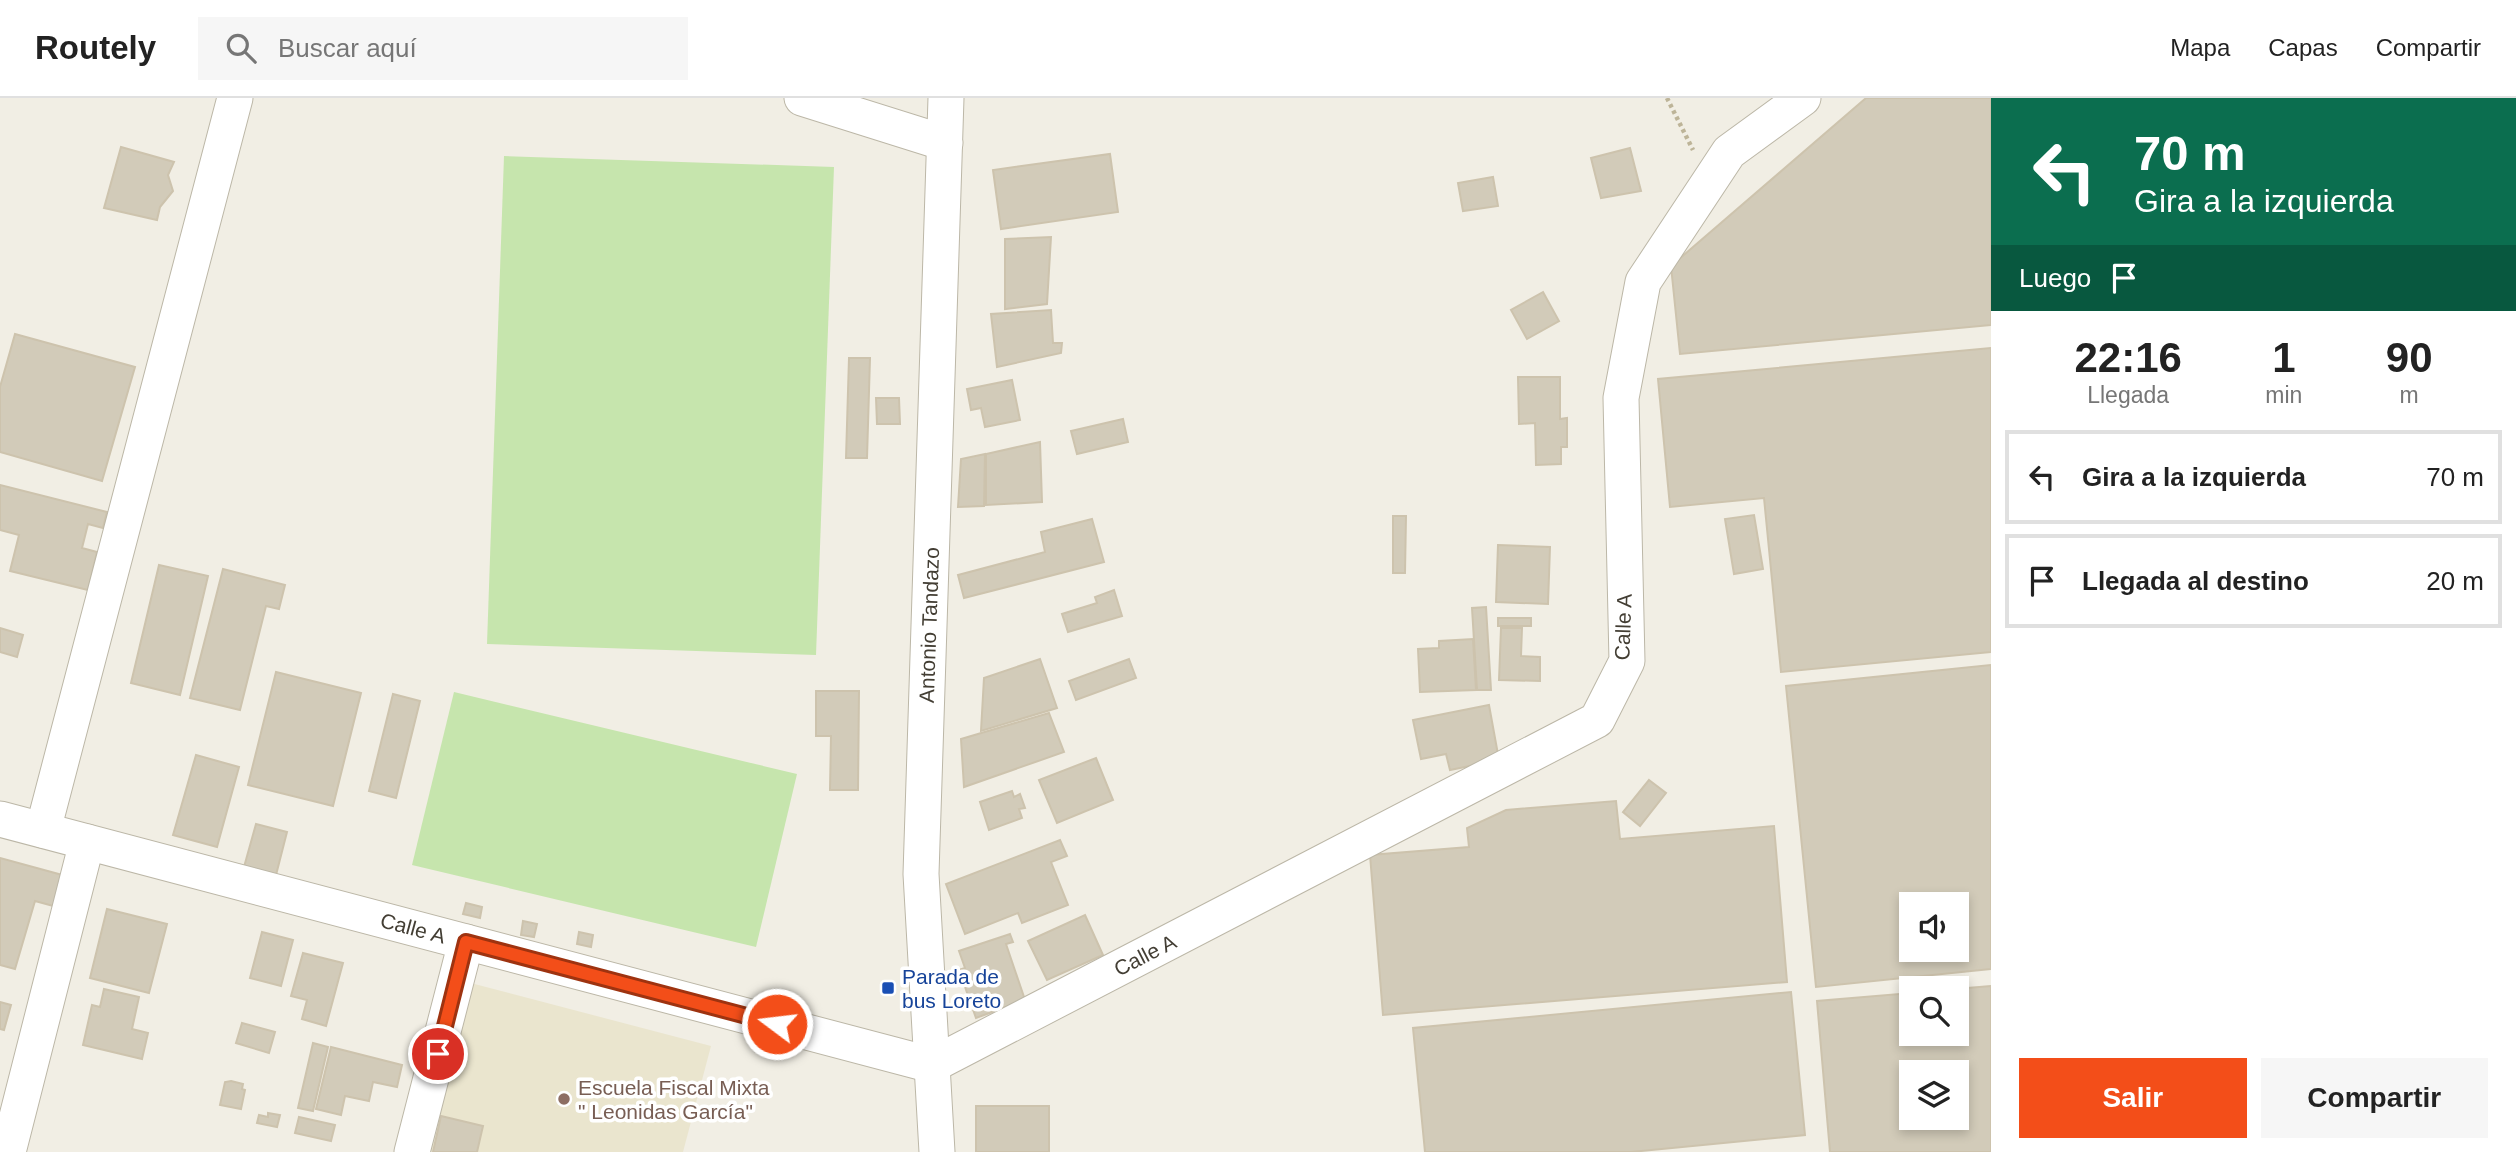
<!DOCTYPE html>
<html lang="es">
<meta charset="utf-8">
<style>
body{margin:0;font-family:Helvetica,sans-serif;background:#f6f6f6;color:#222;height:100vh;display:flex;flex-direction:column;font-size:26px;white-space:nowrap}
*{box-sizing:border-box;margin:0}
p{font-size:23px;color:#767676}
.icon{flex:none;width:38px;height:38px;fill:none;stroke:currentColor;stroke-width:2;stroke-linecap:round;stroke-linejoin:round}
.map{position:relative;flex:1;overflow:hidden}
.side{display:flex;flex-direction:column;background:#fff;width:525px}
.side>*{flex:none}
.top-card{background:#0b6e4f;color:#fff;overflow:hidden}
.controls{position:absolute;left:1899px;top:794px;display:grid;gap:14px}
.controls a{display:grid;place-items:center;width:70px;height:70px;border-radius:0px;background:#fff;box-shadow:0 4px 10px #0003;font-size:35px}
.pin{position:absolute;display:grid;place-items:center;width:60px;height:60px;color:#fff;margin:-30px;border:4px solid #fff;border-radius:50%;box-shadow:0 2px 7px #0007}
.me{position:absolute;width:77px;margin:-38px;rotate:285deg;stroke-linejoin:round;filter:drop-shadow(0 0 5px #0008)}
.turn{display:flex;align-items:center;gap:24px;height:147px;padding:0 28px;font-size:32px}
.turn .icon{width:91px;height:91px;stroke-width:2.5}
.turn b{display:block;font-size:49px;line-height:60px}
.then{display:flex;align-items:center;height:66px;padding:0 28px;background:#0003;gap:14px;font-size:26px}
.eta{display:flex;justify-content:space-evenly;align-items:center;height:119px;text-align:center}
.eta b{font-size:42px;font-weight:700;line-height:49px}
.action{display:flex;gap:14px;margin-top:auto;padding:14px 28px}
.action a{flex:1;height:80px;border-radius:0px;background:#f34e19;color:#fff;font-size:28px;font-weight:700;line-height:80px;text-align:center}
.action a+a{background:#f6f6f6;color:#222}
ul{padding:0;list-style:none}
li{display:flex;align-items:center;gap:21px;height:94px;margin:0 14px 10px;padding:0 14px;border:4px solid #e0e0e0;border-radius:0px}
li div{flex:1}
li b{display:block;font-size:26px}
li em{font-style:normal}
header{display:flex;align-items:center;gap:42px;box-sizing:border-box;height:98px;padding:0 35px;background:#fff;border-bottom:2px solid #e0e0e0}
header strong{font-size:33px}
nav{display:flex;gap:38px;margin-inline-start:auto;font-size:24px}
.search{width:490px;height:63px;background:#f6f6f6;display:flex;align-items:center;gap:18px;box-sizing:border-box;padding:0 24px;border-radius:0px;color:#767676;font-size:26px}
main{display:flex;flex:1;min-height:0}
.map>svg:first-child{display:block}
</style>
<header>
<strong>Routely</strong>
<div class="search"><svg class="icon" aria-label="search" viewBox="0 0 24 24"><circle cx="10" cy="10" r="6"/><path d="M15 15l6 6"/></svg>Buscar aquí</div>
<nav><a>Mapa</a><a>Capas</a><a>Compartir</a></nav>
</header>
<main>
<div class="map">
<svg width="1991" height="1054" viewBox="0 0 1991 1054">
<rect width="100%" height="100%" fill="#f1eee4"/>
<polygon fill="#eae5ce" points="463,883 711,948 683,1054 417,1054"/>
<g fill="#c6e5ad">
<polygon points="504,58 834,69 816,557 487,546"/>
<polygon points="454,594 797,676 756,849 412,767"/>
</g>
<g fill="#d2cbb9" stroke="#cdc3ad" stroke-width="2" fill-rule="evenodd">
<polygon points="1866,0 1991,0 1991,227 1680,256 1671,168"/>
<polygon points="121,49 174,64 168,77 173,93 160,109 157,122 104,110"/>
<polygon points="1630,50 1641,93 1601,100 1591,60"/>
<polygon points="1110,56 1118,114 1001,131 993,72"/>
<polygon points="1493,79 1498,108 1463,113 1458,85"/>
<polygon points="1051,139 1047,206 1005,211 1005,141"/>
<polygon points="1543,194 1559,223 1527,241 1511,212"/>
<polygon points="1051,212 1053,245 1062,245 1061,255 997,269 991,216"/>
<polygon points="15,236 135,269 102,383 0,354 0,289"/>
<polygon points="1991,250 1991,554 1781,574 1764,400 1670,409 1658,281"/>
<polygon points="849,260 870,260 867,360 846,360"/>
<polygon points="1518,279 1560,279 1560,321 1567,320 1567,349 1561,349 1561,366 1536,367 1535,325 1519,326"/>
<polygon points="1012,282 1020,322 985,329 981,310 971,312 967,291"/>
<polygon points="876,300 899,300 900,326 877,326"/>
<polygon points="1123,321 1128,344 1077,356 1071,333"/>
<polygon points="1040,344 1042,404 986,407 986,356"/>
<polygon points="985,356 984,408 958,409 961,361"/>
<polygon points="0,387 107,414 103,430 88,426 82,450 97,454 88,492 10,473 19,437 0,432"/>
<polygon points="1754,417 1763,471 1734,476 1725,421"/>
<polygon points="1393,418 1406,418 1405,475 1393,475"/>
<polygon points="1092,421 1104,464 964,500 958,477 1045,454 1041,434"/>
<polygon points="1498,447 1550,449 1548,506 1496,504"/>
<polygon points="159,467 208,478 180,597 131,585"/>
<polygon points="223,471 285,487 279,511 266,508 240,612 190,600"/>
<polygon points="1114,492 1122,518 1068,534 1062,516 1097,505 1095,499"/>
<polygon points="1486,509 1491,592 1477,592 1472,510"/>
<rect x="1498" y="520" width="33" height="8"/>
<polygon points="0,530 23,537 17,559 0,554"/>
<polygon points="1501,530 1522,530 1521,558 1540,559 1540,583 1499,582"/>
<polygon points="1473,541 1476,592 1420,594 1418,551 1439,550 1439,543"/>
<polygon points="1040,561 1057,610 981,633 984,580"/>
<polygon points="1129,561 1136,580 1076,602 1069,583"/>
<path d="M1991,567V871L1816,889L1786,588ZM1911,807H1956V852H1911Z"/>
<polygon points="276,574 361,595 333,708 248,687"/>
<polygon points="816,593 859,593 858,692 830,692 831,638 816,638"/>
<polygon points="393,596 420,603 396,700 369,693"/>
<polygon points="1489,607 1499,662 1450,672 1446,656 1421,661 1413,622"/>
<polygon points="1049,615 1064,654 964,689 961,641"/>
<polygon points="196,657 239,669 217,749 173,737"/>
<polygon points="1096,660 1113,702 1057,725 1039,682"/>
<polygon points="1649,682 1666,695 1640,728 1623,714"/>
<polygon points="1012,693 1014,699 1020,696 1025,710 1019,711 1022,720 989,732 980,704"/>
<polygon points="1616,703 1620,741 1774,728 1787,884 1383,917 1370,757 1469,749 1467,730 1506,712"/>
<polygon points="256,726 287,734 276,777 244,769"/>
<polygon points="1060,742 1067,758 1051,764 1068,807 1022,825 1018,815 965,836 946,786"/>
<polygon points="0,760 66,778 57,809 35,803 15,871 0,867"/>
<polygon points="466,805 482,809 480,820 463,816"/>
<polygon points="107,811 167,826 149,895 90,880"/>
<polygon points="1085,817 1103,857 1047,882 1028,843"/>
<polygon points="523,823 537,826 534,839 521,837"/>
<polygon points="262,834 293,842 281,888 250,880"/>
<polygon points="579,834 593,837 591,849 577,846"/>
<polygon points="1010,836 1013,844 1006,846 1025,902 976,920 959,872 965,870 959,853"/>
<polygon points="303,855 343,865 326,928 302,921 307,902 291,898"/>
<path d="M1991,888V1054H1830L1817,903L1911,895V936H1956V891ZM1911,975H1956V1020H1911Z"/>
<polygon points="104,891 139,899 132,931 148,935 142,961 83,947 92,907 100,909"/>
<polygon points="1791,894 1805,1037 1631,1054 1425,1054 1413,930"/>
<polygon points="0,904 11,907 4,932 0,931"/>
<polygon points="242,925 275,934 269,955 236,945"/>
<polygon points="313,945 328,949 313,1013 298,1010"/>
<polygon points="331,949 402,967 397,989 373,984 369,1003 345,998 341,1017 316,1011"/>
<polygon points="231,983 243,986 242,991 245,992 241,1011 220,1007 225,984"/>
<rect x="976" y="1008" width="73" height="46"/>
<polygon points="268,1015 280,1017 277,1029 257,1025 259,1017 268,1019"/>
<polygon points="441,1018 483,1028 477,1054 433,1054"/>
<polygon points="299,1019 335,1027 331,1043 295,1035"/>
</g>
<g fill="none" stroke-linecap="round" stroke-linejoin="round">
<defs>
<g id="minor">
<polyline points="802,0 945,45"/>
<polyline points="0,721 932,967 1597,622 1627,563 1621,300 1643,184 1729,54 1803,0"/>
<polyline points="43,732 235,0"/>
<polyline points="8,1054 87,744"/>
<polyline points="412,1054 466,844"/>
<polyline points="937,1054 921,776 946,0"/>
</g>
</defs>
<use href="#minor" stroke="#bcb7a7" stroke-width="37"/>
<polyline stroke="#bdb498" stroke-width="4.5" stroke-dasharray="3.5 3.5" stroke-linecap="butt" points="1667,0 1693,52"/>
<use href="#minor" stroke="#fff" stroke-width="35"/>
</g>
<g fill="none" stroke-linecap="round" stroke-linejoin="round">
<defs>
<polyline id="route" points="438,956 466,844 777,926"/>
</defs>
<use href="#route" stroke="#9e3310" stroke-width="18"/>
<use href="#route" stroke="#f34e19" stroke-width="12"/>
</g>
<rect fill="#1a4fb4" stroke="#fff" stroke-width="2.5" x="881" y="883" width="14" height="14" rx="3.5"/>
<circle fill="#8d6e63" stroke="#fff" stroke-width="2.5" cx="564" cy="1001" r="7"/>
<g text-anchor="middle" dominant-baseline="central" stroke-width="7" stroke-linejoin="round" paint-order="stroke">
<g font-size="21" fill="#433e34" stroke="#fff">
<text transform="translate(929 527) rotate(-88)">Antonio Tandazo</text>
<text transform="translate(1623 529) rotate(-88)">Calle A</text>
<text transform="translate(413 830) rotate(15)">Calle A</text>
<text transform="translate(1145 857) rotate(-27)">Calle A</text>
</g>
<g font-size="21" fill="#164399" stroke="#fff" text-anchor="start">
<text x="902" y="878">Parada de<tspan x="902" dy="24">bus Loreto</tspan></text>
</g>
<g font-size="21" fill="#785e54" stroke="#fff" text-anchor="start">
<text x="578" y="989">Escuela Fiscal Mixta<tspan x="578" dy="24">" Leonidas García"</tspan></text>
</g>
</g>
</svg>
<div class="controls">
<a><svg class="icon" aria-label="sound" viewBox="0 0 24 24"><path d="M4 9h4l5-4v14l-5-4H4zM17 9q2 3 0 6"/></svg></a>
<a><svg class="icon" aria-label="search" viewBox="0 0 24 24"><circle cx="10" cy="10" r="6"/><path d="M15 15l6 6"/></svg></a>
<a><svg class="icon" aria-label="layers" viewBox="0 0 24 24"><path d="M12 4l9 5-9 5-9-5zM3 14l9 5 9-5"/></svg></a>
</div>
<div class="pin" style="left:438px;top:956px;background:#d93025"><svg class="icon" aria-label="arrive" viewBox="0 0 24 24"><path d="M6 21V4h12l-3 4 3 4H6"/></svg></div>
<svg class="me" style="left:777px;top:926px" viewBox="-20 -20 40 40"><circle r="17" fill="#f34e19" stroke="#fff" stroke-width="3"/><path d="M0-11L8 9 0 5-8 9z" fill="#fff"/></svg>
</div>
<section class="side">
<div class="top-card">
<div class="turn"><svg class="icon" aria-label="left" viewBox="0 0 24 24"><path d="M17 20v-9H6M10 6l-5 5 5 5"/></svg><div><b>70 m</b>Gira a la izquierda</div></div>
<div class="then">Luego<svg class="icon" aria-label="arrive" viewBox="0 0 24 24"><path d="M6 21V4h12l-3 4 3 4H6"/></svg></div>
</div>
<div class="eta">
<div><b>22:16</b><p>Llegada</p></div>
<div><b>1</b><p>min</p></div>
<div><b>90</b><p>m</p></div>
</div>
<ul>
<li><svg class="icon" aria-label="left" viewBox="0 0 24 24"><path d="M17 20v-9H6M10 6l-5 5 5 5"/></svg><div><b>Gira a la izquierda</b></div><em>70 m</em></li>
<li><svg class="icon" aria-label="arrive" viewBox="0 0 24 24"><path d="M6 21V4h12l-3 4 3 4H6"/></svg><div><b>Llegada al destino</b></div><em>20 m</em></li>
</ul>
<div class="action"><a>Salir</a><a>Compartir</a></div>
</section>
</main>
